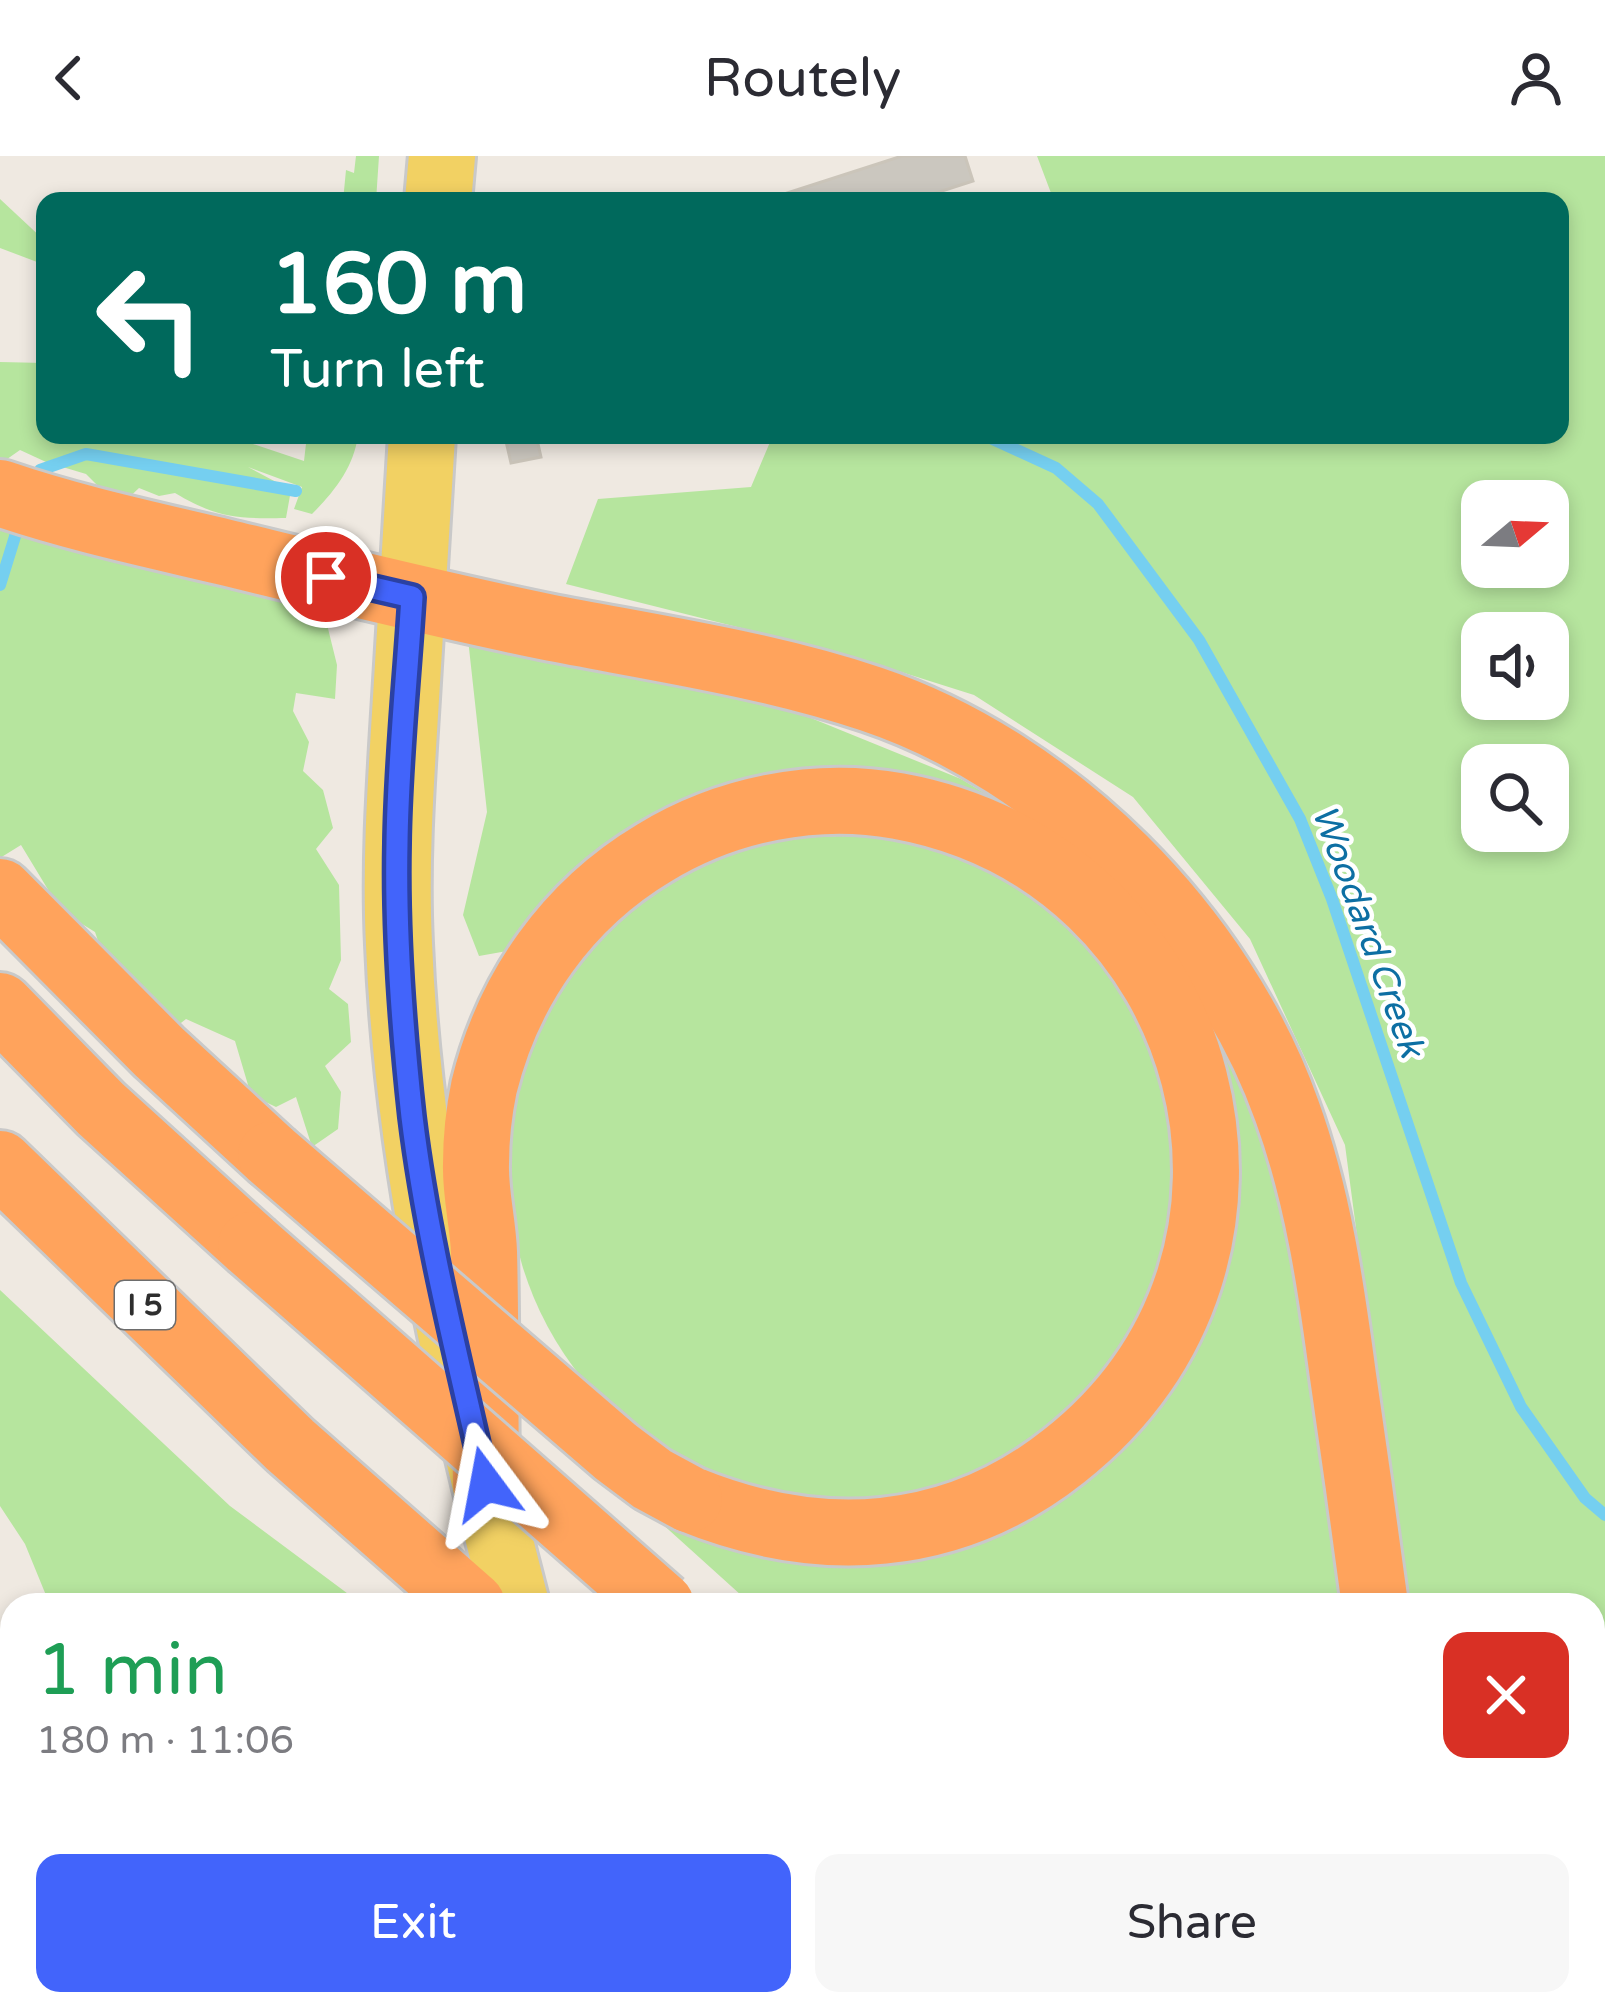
<!DOCTYPE html>
<meta charset="utf-8">
<style>
body{margin:0;font-family:"Varela Round",sans-serif;background:#f7f7f7;color:#2b2b33;height:100vh;display:flex;flex-direction:column;font-size:45px;white-space:nowrap}
*{box-sizing:border-box;margin:0}
p{font-size:39px;color:#7c7c81}
.icon{flex:none;width:66px;height:66px;fill:none;stroke:currentColor;stroke-width:2;stroke-linecap:round;stroke-linejoin:round}
.map{position:relative;flex:1;overflow:hidden}
.sheet{position:absolute;left:0px;top:1437px;width:1605px;height:423px;display:flex;flex-direction:column;background:#fff;border-radius:36px 36px 0 0;box-shadow:0 6px 18px #0003}
.sheet>*{flex:none}
.guide{position:absolute;left:36px;top:36px;width:1533px;height:252px;border-radius:24px;box-shadow:0 6px 18px #0003;background:#00695c;color:#fff;overflow:hidden}
.needle{width:78px;rotate:71deg}
.fabs{position:absolute;left:1461px;top:324px;display:grid;gap:24px}
.fabs a{display:grid;place-items:center;width:108px;height:108px;border-radius:24px;background:#fff;box-shadow:0 6px 18px #0003;font-size:60px}
.pin{position:absolute;display:grid;place-items:center;width:102px;height:102px;color:#fff;margin:-51px;border:6px solid #fff;border-radius:50%;box-shadow:0 3px 12px #0007}
.me{position:absolute;width:132px;margin:-66px;rotate:347deg;stroke-linejoin:round;filter:drop-shadow(0 0 9px #0008)}
.turn{display:flex;align-items:center;gap:42px;height:252px;padding:0 36px;font-size:54px}
.turn .icon{width:156px;height:156px;stroke-width:2.5}
.turn b{display:block;font-size:84px;line-height:102px}
.round{display:grid;place-items:center;flex:none;width:126px;height:126px;border-radius:24px;background:#f7f7f7}
.summary{display:flex;align-items:center;justify-content:space-between;height:204px;padding:0 36px}
h1{font-size:72px;font-weight:600;line-height:90px;color:#1e9e55}
.primary-button{display:flex;gap:24px;margin-top:auto;padding:24px 36px}
.primary-button a{flex:1;height:138px;border-radius:24px;background:#4264fb;color:#fff;font-size:48px;font-weight:600;line-height:138px;text-align:center}
.primary-button a+a{background:#f7f7f7;color:#2b2b33}
header{display:flex;justify-content:space-between;align-items:center;height:156px;padding:0 36px;background:#fff;font-size:54px;font-weight:600}
.map>svg:first-child{display:block}
</style>
<header><svg class="icon" aria-label="back" viewBox="0 0 24 24"><path d="M15 5l-7 7 7 7"/></svg>Routely<svg class="icon" aria-label="person" viewBox="0 0 24 24"><circle cx="12" cy="8" r="4"/><path d="M4 21q1-7 8-7t8 7"/></svg></header>
<div class="map">
<svg width="1605" height="1859" viewBox="0 0 1605 1859">
<rect width="100%" height="100%" fill="#efe9e1"/>
<g fill="#b6e59e" fill-rule="evenodd">
<polygon points="356,0 379,0 376,45 343,45 346,14 354,17"/>
<path d="M1037,0H1605V1859H1497L1492,1848H1593V1449H1406L1345,989L1250,783L1133,641L974,539L841,497L566,428L598,343L751,331L773,279H1560V45H1054ZM1482,345H1548V411H1482ZM1482,477H1548V543H1482ZM1482,609H1548V675H1482Z"/>
<polygon points="0,43 45,85 45,109 0,92"/>
<path d="M0,206L45,207V279H226L304,305L307,279H358C354,311 334,336 312,358L294,353L302,331L248,311L291,334L286,362C238,363 217,362 175,337L159,340L139,332L119,351L86,318L46,306L20,294L0,308Z"/>
<polygon points="0,354 320,440 337,509 335,543 296,537 293,555 309,586 303,615 323,634 333,672 316,693 339,729 341,804 329,833 348,848 351,886 325,910 341,936 338,973 312,991 296,941 276,951 251,939 235,885 186,863 172,874 108,814 95,776 61,755 21,689 0,702"/>
<polygon points="468,483 665,520 806,560 961,623 1018,657 943,635 562,729 524,770 518,793 479,800 463,759 487,656"/>
<circle cx="841" cy="1013" r="333"/>
<polygon points="1215,891 1237,902 1277,991 1355,1449 752,1449 587,1300 831,1398 1148,1247"/>
<polygon points="0,1134 230,1350 363,1449 50,1449 25,1388 0,1350"/>
<polygon points="0,1746 12,1768 12,1848 57,1848 63,1859 0,1859"/>
<polygon points="250,1848 545,1848 550,1859 257,1859"/>
<polygon points="1201,1848 1431,1848 1435,1859 1214,1859"/>
</g>
<g fill="none" stroke-linecap="round" stroke-linejoin="round">
<g stroke="#75cff0" stroke-width="12">
<polyline points="984,279 1056,312 1098,348 1199,484 1300,663 1332,743 1461,1127 1521,1251 1585,1342 1605,1359"/>
<polyline points="40,314 86,298 296,335"/>
<polyline points="0,429 17,374"/>
</g>
</g>
<g fill="#cbc7bf" stroke="#cbc5ba" stroke-width="3">
<polygon points="902,0 965,0 973,25 911,45 762,45"/>
<polygon points="516,279 536,279 541,301 511,307 505,281"/>
</g>
<g fill="none" stroke-linecap="round" stroke-linejoin="round">
<defs>
<g id="primary">
<polyline points="438,45 442,0"/>
<path d="M422,279C417,367 411,455 406,542C401,624 395,705 399,788C408,1012 460,1233 516,1449"/>
<polyline points="646,1848 652,1859"/>
</g>
<g id="highway">
<path d="M0,337C73,362 148,378 224,396C331,422 439,449 547,471C655,492 766,508 871,543C1056,605 1222,772 1287,955C1318,1040 1331,1130 1343,1220C1354,1296 1365,1373 1375,1449"/>
<polyline points="0,736 159,896 271,999"/>
<polyline points="0,850 101,953 251,1089"/>
<polyline points="0,1008 290,1289 472,1449"/>
<path d="M486,1328C485,1251 486,1173 484,1096C483,1067 475,1037 476,1008C476,984 479,955 484,931C508,833 567,749 654,697C726,653 815,635 898,650C1212,707 1318,1101 1064,1300C952,1389 819,1396 689,1343"/>
<polyline points="0,1615 12,1635"/>
<polyline points="136,1848 143,1859"/>
<polyline points="929,1848 942,1859"/>
<polyline points="1113,1848 1125,1859"/>
<polyline points="1452,1848 1457,1859"/>
</g>
</defs>
<use href="#primary" stroke="#c9c9c9" stroke-width="72"/>
<use href="#highway" stroke="#c9c9c9" stroke-width="72"/>
<g stroke="#c9c9c9" stroke-width="8" stroke-dasharray="9 6" stroke-linecap="butt">
<polyline points="0,1746 12,1768"/>
<polyline points="57,1848 63,1859"/>
</g>
<use href="#primary" stroke="#f2d163" stroke-width="66"/>
<use href="#highway" stroke="#ffa35c" stroke-width="66"/>
<defs>
<g id="highway-bridge">
<polyline points="271,999 616,1296 652,1323 689,1343"/>
<polyline points="251,1089 661,1449"/>
</g>
</defs>
<use href="#highway-bridge" stroke="#c9c9c9" stroke-width="72" stroke-linecap="butt"/>
<use href="#highway-bridge" stroke="#ffa35c" stroke-width="66"/>
</g>
<g fill="none" stroke-linecap="round" stroke-linejoin="round">
<defs>
<path id="route" d="M326,421L412,441C407,523 398,605 397,687C395,778 402,870 412,961C427,1084 459,1206 486,1328"/>
</defs>
<use href="#route" stroke="#2b41a3" stroke-width="30"/>
<use href="#route" stroke="#4264fb" stroke-width="21"/>
</g>
<g text-anchor="middle" dominant-baseline="central" stroke-width="9" stroke-linejoin="round" paint-order="stroke">
<rect fill="#fff" stroke="#6d6d6d" stroke-width="3" x="115" y="1125" width="60" height="48" rx="9"/>
<g font-size="30" font-weight="bold" fill="#2e2e2e">
<text x="145" y="1149">I 5</text>
</g>
<g font-size="36" font-style="italic" fill="#0d6fa3" stroke="#fff">
<text transform="translate(1368 775) rotate(70)">Woodard Creek</text>
</g>
</g>
</svg>
<div class="fabs">
<a><svg class="needle" viewBox="-14 -14 28 28"><path d="M0-13l5 13h-10z" fill="#e53935"/><path d="M0 13l5-13h-10z" fill="#7c7c81"/></svg></a>
<a><svg class="icon" aria-label="sound" viewBox="0 0 24 24"><path d="M4 9h4l5-4v14l-5-4H4zM17 9q2 3 0 6"/></svg></a>
<a><svg class="icon" aria-label="search" viewBox="0 0 24 24"><circle cx="10" cy="10" r="6"/><path d="M15 15l6 6"/></svg></a>
</div>
<div class="pin" style="left:326px;top:421px;background:#d93025"><svg class="icon" aria-label="arrive" viewBox="0 0 24 24"><path d="M6 21V4h12l-3 4 3 4H6"/></svg></div>
<svg class="me" style="left:486px;top:1328px" viewBox="-20 -20 40 40"><path d="M0-17L14 15 0 8-14 15z" fill="#4264fb" stroke="#fff" stroke-width="4"/></svg>
<div class="guide">
<div class="turn"><svg class="icon" aria-label="left" viewBox="0 0 24 24"><path d="M17 20v-9H6M10 6l-5 5 5 5"/></svg><div><b>160 m</b>Turn left</div></div>
</div>
<section class="sheet">
<div class="summary"><div><h1>1 min</h1><p>180 m · 11:06</p></div><a class="round" style="background:#d93025;color:#fff"><svg class="icon" aria-label="close" viewBox="0 0 24 24"><path d="M6 6l12 12M18 6L6 18"/></svg></a></div>
<div class="primary-button"><a>Exit</a><a>Share</a></div>
</section>
</div>
